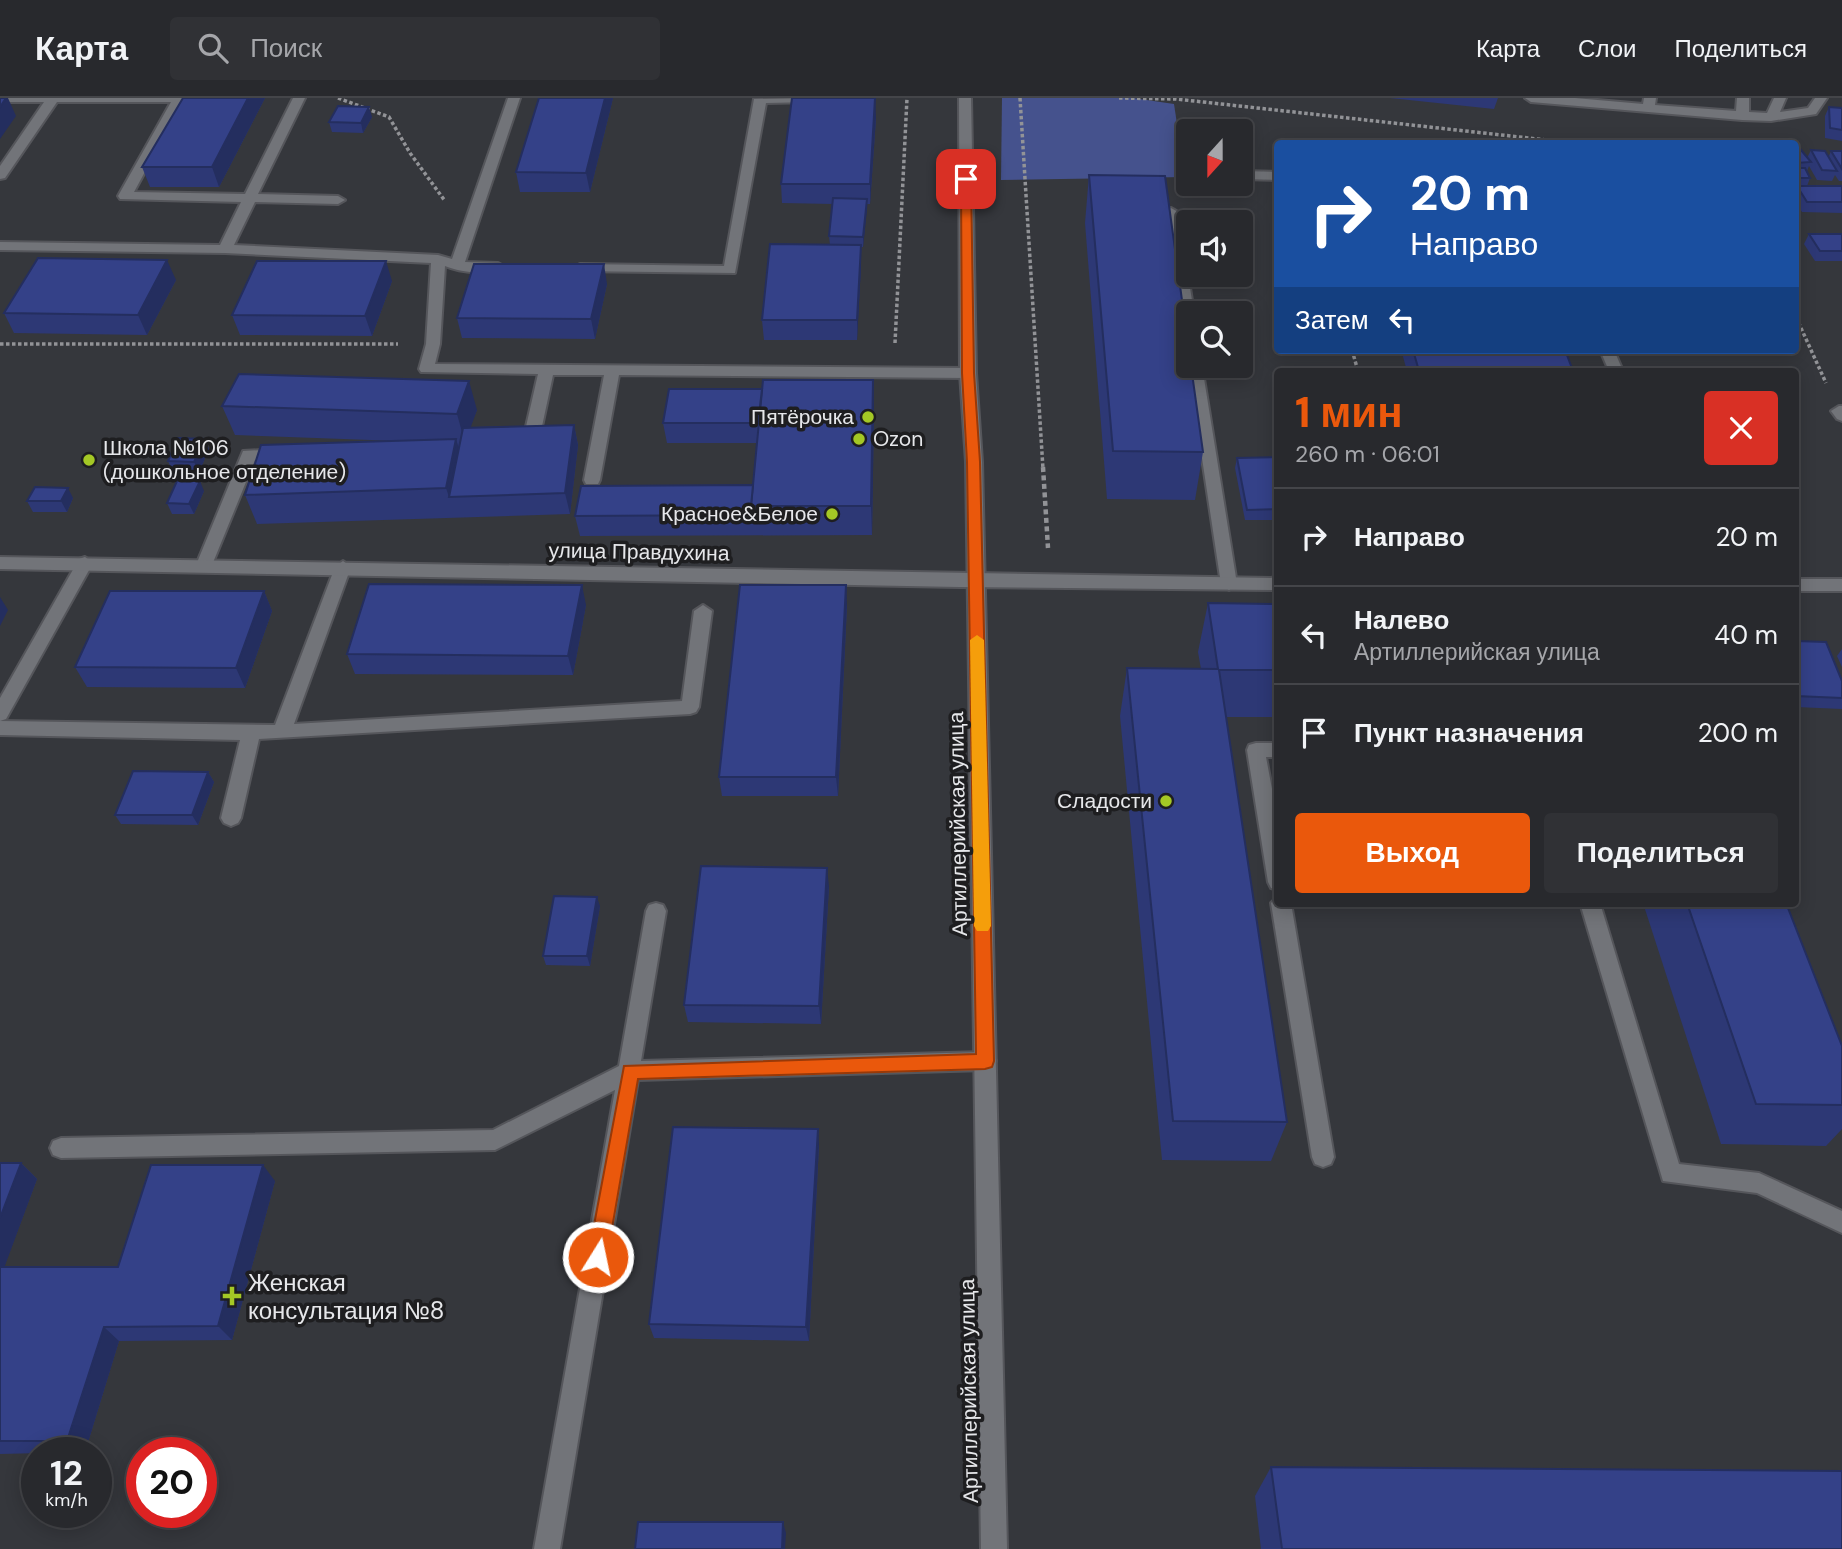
<!DOCTYPE html>
<html lang="ru">
<meta charset="utf-8">
<style>
body{margin:0;font-family:"DM Sans",sans-serif;background:#303135;color:#f1f3f6;height:100vh;display:flex;flex-direction:column;font-size:26px;white-space:nowrap}
*{box-sizing:border-box;margin:0}
p{font-size:23px;color:#a5a6aa}
.icon{flex:none;width:38px;height:38px;fill:none;stroke:currentColor;stroke-width:2;stroke-linecap:round;stroke-linejoin:round}
.map{position:relative;flex:1;overflow:hidden}
.panel{position:absolute;left:1274px;top:270px;width:525px;height:539px;display:flex;flex-direction:column;background:#28292d;border-radius:7px;box-shadow:0 4px 18px #0003,0 0 0 2px #444549}
.panel>*{flex:none}
.guide{position:absolute;left:1274px;top:42px;width:525px;height:214px;border-radius:7px;box-shadow:0 4px 18px #0003,0 0 0 2px #444549;background:#1a4fa0;color:#fff;overflow:hidden}
.needle{width:46px;rotate:201deg}
.controls{position:absolute;left:1176px;top:21px;display:grid;gap:14px}
.controls a{display:grid;place-items:center;width:77px;height:77px;border-radius:7px;background:#28292d;box-shadow:0 4px 18px #0003,0 0 0 2px #444549;font-size:35px}
.speed{position:absolute;left:21px;top:1339px;display:flex;gap:14px;font-size:35px;font-weight:700;text-align:center}
.speed>*{display:grid;place-content:center;width:91px;height:91px;border-radius:50%;background:#28292d;box-shadow:0 4px 18px #0003,0 0 0 2px #444549;line-height:1}
.speed small{font-size:18px;font-weight:400}
.speed .limit{border:10px solid #d22;background:#fff;color:#111}
.pin{position:absolute;display:grid;place-items:center;width:60px;height:60px;color:#fff;margin:-30px;border-radius:14px;box-shadow:0 4px 10px #0006}
.me{position:absolute;width:77px;margin:-38px;rotate:10deg;stroke-linejoin:round;filter:drop-shadow(0 0 5px #0008)}
.turn{display:flex;align-items:center;gap:24px;height:147px;padding:0 21px;font-size:32px}
.turn .icon{width:91px;height:91px;stroke-width:2.5}
.turn b{display:block;font-size:49px;line-height:60px}
.then{display:flex;align-items:center;height:66px;padding:0 21px;background:#0003;gap:14px;font-size:26px}
.round{display:grid;place-items:center;flex:none;width:74px;height:74px;border-radius:7px;background:#303135}
.overview{display:flex;align-items:center;justify-content:space-between;height:119px;padding:0 21px}
h1{font-size:42px;font-weight:800;line-height:52px;color:#ea580c}
.primary-button{display:flex;gap:14px;margin-top:auto;padding:14px 21px}
.primary-button a{flex:1;height:80px;border-radius:7px;background:#ea580c;color:#fff;font-size:28px;font-weight:800;line-height:80px;text-align:center}
.primary-button a+a{background:#303135;color:#f1f3f6}
ul{padding:0;list-style:none}
li{display:flex;align-items:center;gap:21px;height:98px;padding:0 21px;border-top:2px solid #444549}
li div{flex:1}
li b{display:block;font-size:26px}
li em{font-style:normal}
header{display:flex;align-items:center;gap:42px;box-sizing:border-box;height:98px;padding:0 35px;background:#28292d;border-bottom:2px solid #444549}
header strong{font-size:33px}
nav{display:flex;gap:38px;margin-inline-start:auto;font-size:24px}
.search{width:490px;height:63px;background:#303135;display:flex;align-items:center;gap:18px;box-sizing:border-box;padding:0 24px;border-radius:7px;color:#a5a6aa;font-size:26px}
.map>svg:first-child{display:block}
</style>
<header>
<strong>Карта</strong>
<div class="search"><svg class="icon" aria-label="search" viewBox="0 0 24 24"><circle cx="10" cy="10" r="6"/><path d="M15 15l6 6"/></svg>Поиск</div>
<nav><a>Карта</a><a>Слои</a><a>Поделиться</a></nav>
</header>
<div class="map">
<svg width="1842" height="1451" viewBox="0 0 1842 1451">
<rect width="100%" height="100%" fill="#35373c"/>
<polygon fill="#45528d" points="1002,0 1133,0 1174,6 1185,79 1001,82"/>
<g fill="none" stroke-linecap="round" stroke-linejoin="round">
<defs>
<g id="service">
<path d="M0,0H185L134,94L245,96L293,0H305L258,96L338,98L345,102L338,106L255,104L234,147L438,157L452,161L508,0H520L465,164L498,165L505,169C493,179 459,174 445,168L440,246L435,266L968,270L976,275L968,280L619,277L600,382L598,386H586L584,382L604,277H553L541,333L533,338L525,333L538,276L421,274L419,271L426,246L431,165L225,155L0,152V144L220,147L241,104L120,101L118,98L171,4H57L5,80L0,81V68L44,4H0Z"/>
<polygon points="819,0 813,4 766,5 735,175 575,173 573,170 580,166 724,168 754,1"/>
<polygon points="1525,0 1575,0 1643,6 1644,0 1656,0 1655,7 1736,13 1737,0 1749,0 1749,14 1767,15 1774,0 1786,0 1780,14 1808,10 1815,0 1827,0 1816,16 1771,23 1742,22 1531,4"/>
<polygon points="1241,73 1278,74 1278,82 1241,81"/>
<polygon points="1171,110 1178,114 1194,215 1188,215 1188,228 1181,224 1164,114"/>
<polygon points="1600,252 1614,252 1623,273 1609,273"/>
<polygon points="1188,267 1202,268 1237,486 1229,492 1221,486"/>
<polygon points="1839,308 1842,308 1842,323 1837,321 1831,313"/>
<polygon points="283,351 289,352 291,356 289,360 255,362 212,467 204,473 198,471 196,467 243,353"/>
<polygon points="85,459 93,465 6,621 0,623 0,600 79,461"/>
<polygon points="343,463 351,469 294,626 682,603 694,513 703,507 712,513 699,609 696,614 690,616 259,641 241,720 238,725 231,728 224,725 221,720 240,642 0,637 0,623 275,627 335,469"/>
<polygon points="1256,645 1278,645 1278,659 1266,659 1278,723 1278,792 1271,790 1268,784 1247,652 1249,647"/>
<polygon points="1278,798 1278,805 1291,805 1334,1059 1331,1066 1323,1069 1315,1066 1312,1059 1271,805"/>
<polygon points="656,805 663,807 666,813 641,963 985,954 993,956 996,963 993,970 985,972 638,982 560,1451 534,1451 615,992 495,1052 61,1060 53,1057 50,1050 53,1043 61,1040 493,1032 619,968 646,813 649,807"/>
<polygon points="1580,805 1600,805 1679,1066 1759,1075 1842,1113 1842,1135 1757,1095 1663,1083"/>
</g>
<g id="minor">
<polygon points="0,459 1278,480 1278,492 959,489 0,471"/>
<rect x="1796" y="481" width="46" height="12"/>
</g>
<polygon id="tertiary" points="959,0 971,0 976,275 982,364 1007,1451 981,1451 966,364 960,275"/>
</defs>
<use href="#service" stroke="#55565b" stroke-width="4"/>
<use href="#minor" stroke="#55565b" stroke-width="4"/>
<use href="#tertiary" stroke="#55565b" stroke-width="4"/>
<g stroke="#929397" stroke-width="3.5" stroke-dasharray="3.5 2.5" stroke-linecap="butt">
<polyline points="338,0 389,19 410,55 445,103"/>
<polyline points="1020,0 1043,371"/>
<polyline points="1119,0 1176,1 1583,46"/>
<polyline points="1796,219 1826,285"/>
<polyline points="895,245 907,0"/>
<polyline points="0,246 398,246"/>
<polyline points="1352,252 1358,273"/>
</g>
<polyline stroke="#929397" stroke-width="4.5" stroke-dasharray="5 3.5" stroke-linecap="butt" points="1043,369 1048,450"/>
<use href="#service" fill="#727479" fill-rule="evenodd"/>
<use href="#minor" fill="#727479" fill-rule="evenodd"/>
<use href="#tertiary" fill="#727479" fill-rule="evenodd"/>
</g>
<g fill="#2d3875">
<polygon points="183,0 265,0 219,89 150,89 142,69"/>
<polygon points="539,0 613,0 590,94 520,94 516,74"/>
<polygon points="1390,0 1498,0 1494,11"/>
<polygon points="1829,9 1842,10 1842,43 1825,40 1825,18"/>
<polygon points="372,19 363,35 332,34 329,24"/>
<polygon points="876,20 870,106 867,106 863,149 861,149 861,167 857,242 764,242 762,222 830,147 829,138 833,106 782,105 781,86"/>
<polygon points="1796,46 1807,60 1811,52 1829,58 1831,53 1842,53 1842,83 1839,83 1835,77 1832,83 1817,82 1809,68 1807,73 1810,80 1807,88 1842,88 1842,115 1802,114 1796,104"/>
<polygon points="1089,77 1203,354 1195,402 1107,401 1085,125"/>
<polygon points="1809,136 1842,136 1842,163 1815,163 1804,146"/>
<polygon points="176,182 147,237 14,235 4,215"/>
<polygon points="392,183 372,238 240,237 232,217"/>
<polygon points="607,186 595,241 462,240 457,220"/>
<polygon points="1403,252 1565,252 1573,273 1407,273 1402,255"/>
<polygon points="222,308 477,312 470,329 574,327 578,347 570,416 257,426 245,397 398,343 235,337"/>
<polygon points="874,311 872,437 580,438 575,418 753,387 757,345 667,345 663,325"/>
<polygon points="209,351 199,374 173,374 168,363"/>
<polygon points="1278,359 1278,422 1245,422 1235,370 1237,360"/>
<polygon points="204,393 194,416 172,416 167,405"/>
<polygon points="73,400 67,414 33,414 27,403"/>
<polygon points="264,493 272,513 245,590 87,589 75,569"/>
<polygon points="1208,505 1278,506 1278,619 1226,619 1287,1024 1271,1063 1162,1062 1120,618 1127,570 1201,571 1198,554"/>
<polygon points="586,507 573,577 355,576 347,556"/>
<polygon points="847,507 838,698 722,698 719,679"/>
<polygon points="1796,543 1842,583 1842,611 1796,609"/>
<polygon points="1842,551 1842,569 1837,558"/>
<polygon points="208,674 214,684 198,727 121,726 115,717"/>
<polygon points="829,788 821,926 688,924 684,907"/>
<polygon points="1643,805 1786,805 1842,948 1842,1031 1826,1048 1721,1046"/>
<polygon points="600,808 590,868 546,867 543,858"/>
<polygon points="819,1047 809,1243 654,1240 649,1226"/>
<polygon points="0,1065 21,1065 37,1081 4,1169 118,1169 275,1083 232,1242 119,1243 85,1354 0,1356"/>
<polygon points="1271,1369 1842,1451 1261,1451 1255,1398"/>
</g>
<g fill="#242e5f">
<polygon points="6,0 8,0 16,18 0,41 0,9"/>
<polygon points="248,0 265,0 219,89 212,69"/>
<polygon points="605,0 613,0 590,94 586,75"/>
<polygon points="875,0 876,20 870,106 870,86"/>
<polygon points="369,9 372,19 363,35 361,25"/>
<polygon points="867,101 867,111 863,149 863,139"/>
<polygon points="861,147 861,167 857,242 857,222"/>
<polygon points="167,162 176,182 147,237 138,217"/>
<polygon points="386,163 392,183 372,238 365,218"/>
<polygon points="604,166 607,186 595,241 591,221"/>
<polygon points="873,282 874,311 872,437 871,408"/>
<polygon points="469,283 477,312 465,345 457,316"/>
<polygon points="574,327 578,347 570,416 565,395"/>
<polygon points="205,341 209,351 199,374 194,364"/>
<polygon points="456,341 465,370 449,399 446,390"/>
<polygon points="200,383 204,393 194,416 189,406"/>
<polygon points="68,390 73,400 67,414 61,403"/>
<polygon points="582,487 586,507 573,577 568,558"/>
<polygon points="846,487 847,507 838,698 836,679"/>
<polygon points="264,493 272,513 245,590 236,570"/>
<polygon points="0,499 8,512 0,528"/>
<polygon points="208,674 214,684 198,727 192,717"/>
<polygon points="827,770 829,788 821,926 819,908"/>
<polygon points="597,799 600,808 590,868 587,858"/>
<polygon points="818,1031 819,1047 809,1243 806,1229"/>
<polygon points="21,1065 37,1081 0,1181 0,1120"/>
<polygon points="263,1067 275,1083 232,1242 218,1228"/>
<polygon points="104,1229 119,1243 85,1354 82,1354 67,1343"/>
<polygon points="783,1424 786,1435 785,1451 782,1451"/>
</g>
<g fill="#344188" stroke="#242e5f" stroke-width="2">
<polygon points="0,0 6,0 0,9"/>
<polygon points="183,0 248,0 212,69 142,69"/>
<polygon points="539,0 605,0 586,75 516,74"/>
<polygon points="792,0 875,0 870,86 781,86"/>
<polygon points="338,8 369,9 361,25 329,24"/>
<polygon points="1829,9 1842,10 1842,32 1830,30"/>
<polygon points="1796,46 1811,64 1796,65"/>
<polygon points="1811,52 1825,53 1837,73 1822,72"/>
<polygon points="1831,53 1842,53 1842,71"/>
<polygon points="1796,70 1805,70 1810,80 1796,80"/>
<polygon points="1089,77 1165,78 1188,246 1188,268 1191,268 1203,354 1113,353"/>
<polygon points="1797,88 1842,88 1842,104 1807,104"/>
<polygon points="833,100 867,101 863,139 829,138"/>
<polygon points="1809,136 1842,136 1842,153 1820,153"/>
<polygon points="770,146 861,147 857,222 762,222"/>
<polygon points="38,160 167,162 138,217 4,215"/>
<polygon points="257,163 386,163 365,218 232,217"/>
<polygon points="474,166 604,166 591,221 457,220"/>
<polygon points="1413,252 1565,252 1573,273 1419,273"/>
<polygon points="239,276 469,283 457,316 222,308"/>
<polygon points="763,282 873,282 871,408 751,408"/>
<polygon points="669,291 762,291 758,325 663,325"/>
<polygon points="574,327 565,395 449,399 463,330"/>
<polygon points="178,340 205,341 194,364 168,363"/>
<polygon points="456,341 446,390 245,397 261,347"/>
<polygon points="1278,359 1278,411 1247,412 1237,360"/>
<polygon points="177,383 200,383 189,406 167,405"/>
<polygon points="753,387 751,408 752,417 575,418 581,388"/>
<polygon points="35,389 68,390 61,403 27,403"/>
<polygon points="369,486 582,487 568,558 347,556"/>
<polygon points="740,487 846,487 836,679 719,679"/>
<polygon points="110,493 264,493 236,570 75,569"/>
<polygon points="1208,505 1278,506 1278,572 1219,572 1287,1024 1173,1023 1127,570 1218,571"/>
<polygon points="1796,543 1826,544 1842,583 1842,600 1796,598"/>
<polygon points="133,673 208,674 192,717 115,717"/>
<polygon points="701,768 827,770 819,908 684,907"/>
<polygon points="554,798 597,799 587,858 543,858"/>
<polygon points="1687,805 1786,805 1842,948 1842,1007 1756,1006"/>
<polygon points="673,1029 818,1031 806,1229 649,1226"/>
<polygon points="0,1065 21,1065 0,1120"/>
<polygon points="151,1067 263,1067 218,1228 104,1229 67,1343 0,1343 0,1169 118,1169"/>
<polygon points="1271,1369 1842,1373 1842,1451 1282,1451"/>
<polygon points="638,1424 783,1424 782,1451 635,1451"/>
</g>
<polygon fill="#ea580c" stroke="#983908" stroke-width="2" points="966,77 971,81 974,275 980,364 994,963 992,969 985,971 638,981 607,1159 605,1166 598,1168 591,1166 588,1159 624,968 976,956 967,364 962,275 961,81"/>
<polygon fill="#f59e0b" points="977,537 984,542 991,828 988,833 977,833 974,828 970,542"/>
<g fill="#a4c825" stroke="#1e1e20" stroke-width="2.5">
<circle cx="868" cy="319" r="7"/>
<circle cx="859" cy="341" r="7"/>
<circle cx="89" cy="362" r="7"/>
<circle cx="832" cy="416" r="7"/>
<circle cx="1166" cy="703" r="7"/>
<path d="M228.5 1187.5h7v7h7v7h-7v7h-7v-7h-7v-7h7z"/>
</g>
<g text-anchor="middle" dominant-baseline="central" stroke-width="7" stroke-linejoin="round" paint-order="stroke">
<g font-size="21" fill="#e6e7ea" stroke="#1e1e20" text-anchor="end">
<text x="854" y="319">Пятёрочка</text>
<text x="873" y="341" text-anchor="start">Ozon</text>
<text x="103" y="350" text-anchor="start">Школа №106<tspan x="103" dy="24">(дошкольное отделение)</tspan></text>
<text x="818" y="416">Красное&amp;Белое</text>
<text x="1152" y="703">Сладости</text>
</g>
<g font-size="21" fill="#e6e7ea" stroke="#1e1e20">
<text transform="translate(639 454) rotate(1)">улица Правдухина</text>
<text transform="translate(958 726) rotate(-91)">Артиллерийская улица</text>
<text transform="translate(969 1293) rotate(-91)">Артиллерийская улица</text>
</g>
<g font-size="24" fill="#e6e7ea" stroke="#1e1e20" text-anchor="start">
<text x="248" y="1184">Женская<tspan x="248" dy="28">консультация №8</tspan></text>
</g>
</g>
</svg>
<div class="controls">
<a><svg class="needle" viewBox="-14 -14 28 28"><path d="M0-13l5 13h-10z" fill="#e53935"/><path d="M0 13l5-13h-10z" fill="#a5a6aa"/></svg></a>
<a><svg class="icon" aria-label="sound" viewBox="0 0 24 24"><path d="M4 9h4l5-4v14l-5-4H4zM17 9q2 3 0 6"/></svg></a>
<a><svg class="icon" aria-label="search" viewBox="0 0 24 24"><circle cx="10" cy="10" r="6"/><path d="M15 15l6 6"/></svg></a>
</div>
<div class="speed"><div>12<small>km/h</small></div><div class="limit">20</div></div>
<div class="pin" style="left:966px;top:81px;background:#d93025"><svg class="icon" aria-label="arrive" viewBox="0 0 24 24"><path d="M6 21V4h12l-3 4 3 4H6"/></svg></div>
<svg class="me" style="left:598px;top:1159px" viewBox="-20 -20 40 40"><circle r="17" fill="#ea580c" stroke="#fff" stroke-width="3"/><path d="M0-11L8 9 0 5-8 9z" fill="#fff"/></svg>
<div class="guide">
<div class="turn"><svg class="icon" aria-label="right" viewBox="0 0 24 24"><path d="M7 20v-9h11M14 6l5 5-5 5"/></svg><div><b>20 m</b>Направо</div></div>
<div class="then">Затем<svg class="icon" aria-label="left" viewBox="0 0 24 24"><path d="M17 20v-9H6M10 6l-5 5 5 5"/></svg></div>
</div>
<section class="panel">
<div class="overview"><div><h1>1 мин</h1><p>260 m · 06:01</p></div><a class="round" style="background:#d93025;color:#fff"><svg class="icon" aria-label="close" viewBox="0 0 24 24"><path d="M6 6l12 12M18 6L6 18"/></svg></a></div>
<ul>
<li><svg class="icon" aria-label="right" viewBox="0 0 24 24"><path d="M7 20v-9h11M14 6l5 5-5 5"/></svg><div><b>Направо</b></div><em>20 m</em></li>
<li><svg class="icon" aria-label="left" viewBox="0 0 24 24"><path d="M17 20v-9H6M10 6l-5 5 5 5"/></svg><div><b>Налево</b><p>Артиллерийская улица</p></div><em>40 m</em></li>
<li><svg class="icon" aria-label="arrive" viewBox="0 0 24 24"><path d="M6 21V4h12l-3 4 3 4H6"/></svg><div><b>Пункт назначения</b></div><em>200 m</em></li>
</ul>
<div class="primary-button"><a>Выход</a><a>Поделиться</a></div>
</section>
</div>
